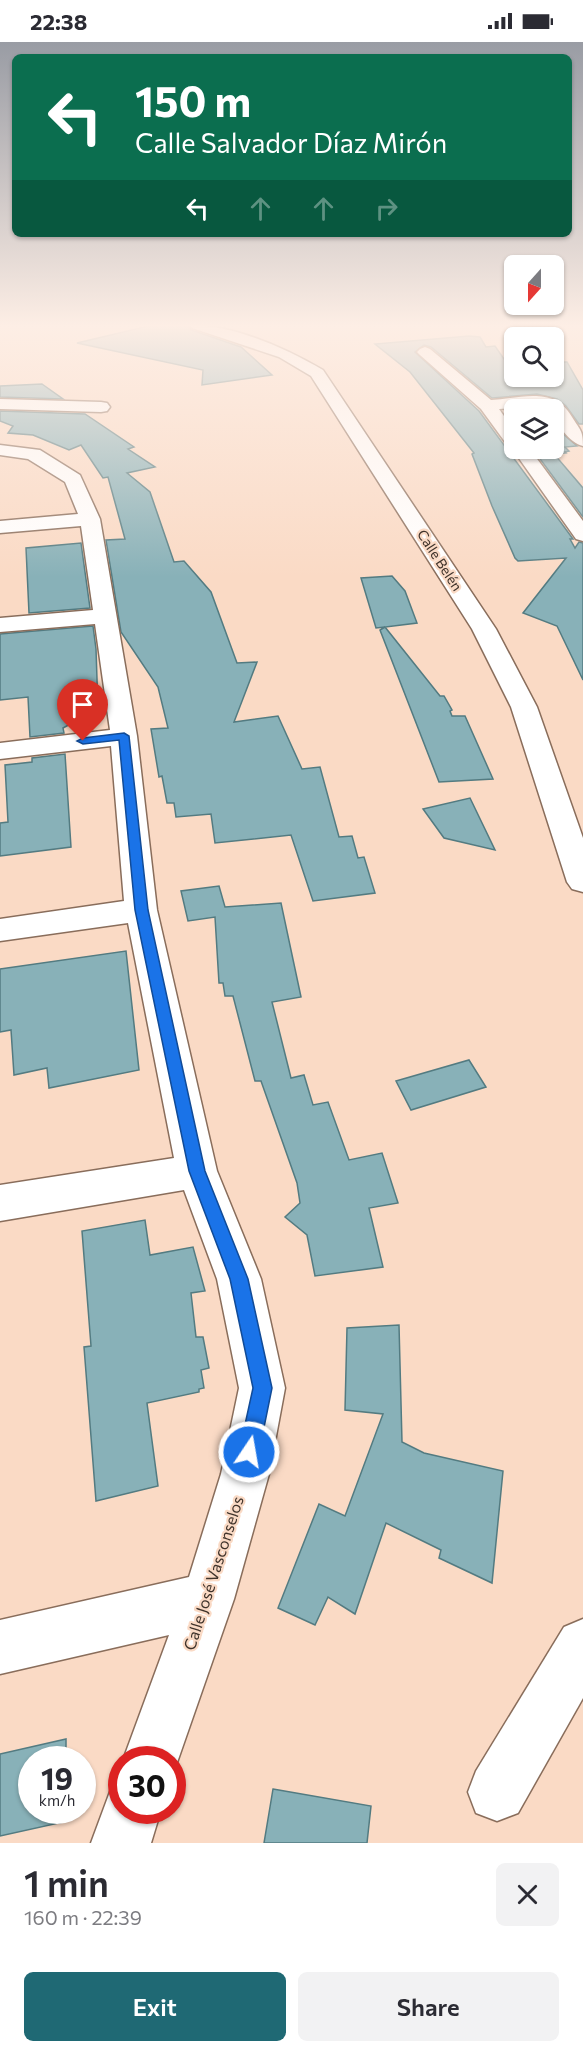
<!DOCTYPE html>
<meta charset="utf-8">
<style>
body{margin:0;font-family:Commissioner,sans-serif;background:#f2f2f3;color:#2b2b33;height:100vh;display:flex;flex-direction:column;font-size:22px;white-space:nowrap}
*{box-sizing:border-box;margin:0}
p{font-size:20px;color:#7c7c81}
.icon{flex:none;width:33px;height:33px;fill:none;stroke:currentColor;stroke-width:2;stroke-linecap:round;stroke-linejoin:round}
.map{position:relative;height:1801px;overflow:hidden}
.details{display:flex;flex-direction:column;background:#fff;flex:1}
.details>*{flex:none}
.guide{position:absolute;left:12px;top:12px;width:560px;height:183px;border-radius:9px;box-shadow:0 2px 4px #0004;background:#0b6e4f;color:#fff;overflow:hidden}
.needle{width:39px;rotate:201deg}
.controls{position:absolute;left:504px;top:213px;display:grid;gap:12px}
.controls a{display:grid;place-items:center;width:60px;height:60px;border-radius:9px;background:#fff;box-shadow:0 2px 4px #0004;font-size:30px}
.speed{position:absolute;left:18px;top:1704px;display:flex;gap:12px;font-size:30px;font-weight:700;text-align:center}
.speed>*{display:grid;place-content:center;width:78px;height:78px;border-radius:50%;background:#fff;box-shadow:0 2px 4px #0004;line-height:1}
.speed small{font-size:15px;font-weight:400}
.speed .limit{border:9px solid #d22;background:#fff;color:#111}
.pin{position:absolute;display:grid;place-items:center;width:51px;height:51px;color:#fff;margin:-62px -26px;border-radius:50% 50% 50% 0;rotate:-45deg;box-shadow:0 0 6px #0007}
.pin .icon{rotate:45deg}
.me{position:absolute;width:66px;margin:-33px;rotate:12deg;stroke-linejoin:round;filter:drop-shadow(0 0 4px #0008)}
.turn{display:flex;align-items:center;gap:21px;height:126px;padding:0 24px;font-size:27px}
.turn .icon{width:78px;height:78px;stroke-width:2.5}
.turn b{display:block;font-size:42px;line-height:51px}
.lanes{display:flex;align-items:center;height:57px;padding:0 24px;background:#0003;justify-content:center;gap:30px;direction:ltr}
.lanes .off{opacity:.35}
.round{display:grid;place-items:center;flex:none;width:63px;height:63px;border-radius:9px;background:#f2f2f3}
.overview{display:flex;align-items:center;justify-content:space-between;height:102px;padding:0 24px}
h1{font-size:36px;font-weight:600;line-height:45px}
.button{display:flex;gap:12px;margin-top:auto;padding:12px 24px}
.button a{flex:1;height:69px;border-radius:9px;background:#1f6974;color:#fff;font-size:24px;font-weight:600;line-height:69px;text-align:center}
.button a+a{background:#f2f2f3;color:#2b2b33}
.status{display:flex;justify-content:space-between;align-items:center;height:42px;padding:0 30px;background:#fff;direction:ltr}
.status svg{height:16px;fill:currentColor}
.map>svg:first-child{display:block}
</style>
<div class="status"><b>22:38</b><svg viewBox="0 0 49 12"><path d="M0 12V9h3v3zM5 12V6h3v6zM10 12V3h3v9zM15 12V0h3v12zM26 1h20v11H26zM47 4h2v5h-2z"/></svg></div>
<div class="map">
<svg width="583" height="1801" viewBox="0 0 583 1801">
<rect width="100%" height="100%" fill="#fadac5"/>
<g fill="#88b1b8" stroke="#537b81" stroke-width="1.5">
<polygon points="153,283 188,283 191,288 241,305 272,333 202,343 203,328 77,301"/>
<polygon points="469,294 480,295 486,305 495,304 506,320 514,320 514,334 554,334 554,320 567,320 583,348 583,382 579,382 566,364 557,357 537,352 492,356 431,305 424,303 415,310 479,369 573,497 570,497 575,506 579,500 583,501 583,638 557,584 523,571 566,516 518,519 515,516 492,464 472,412 474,411 410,330 375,302"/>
<polygon points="42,342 63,357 0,355 0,344"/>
<polygon points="0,369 85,372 134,405 128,407 155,425 127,431 150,450 174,520 184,519 211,550 237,621 257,620 234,680 278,674 302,727 320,725 339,795 352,794 358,816 364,815 375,851 313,859 291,793 215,801 211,772 176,775 174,761 167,761 162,734 159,735 151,687 168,686 158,645 121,590 106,498 125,497 108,435 103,436 81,403 69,408 33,393 8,391 13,384 0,379"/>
<polygon points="554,376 562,391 577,404 565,405 569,409 565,410 566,411 554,412 583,446 583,475 532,406 554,406"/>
<polygon points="81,501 90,566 29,571 26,506"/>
<polygon points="392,534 405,549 417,581 385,585 440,654 444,654 452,668 450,669 452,674 465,674 493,737 439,740 380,588 385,585 376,586 361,536"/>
<polygon points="93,584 96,607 98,667 63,686 64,691 30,695 28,655 0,658 0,592"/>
<polygon points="65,712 71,805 0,814 0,781 8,780 5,723 32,720 32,716"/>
<polygon points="470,756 495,808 444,796 423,767"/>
<polygon points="219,844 225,865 281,861 301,955 272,960 291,1036 304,1033 313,1063 328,1060 349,1118 382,1111 398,1161 369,1166 383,1225 315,1234 307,1193 285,1175 300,1161 297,1141 261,1039 255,1039 233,954 225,954 223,941 219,941 215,875 188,879 181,849"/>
<polygon points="126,909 139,1028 49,1046 47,1026 14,1033 11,988 0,990 0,927"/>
<polygon points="469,1018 486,1045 411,1068 396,1039"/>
<polygon points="145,1178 150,1213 193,1205 205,1249 191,1251 196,1295 203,1295 209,1326 201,1328 204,1346 199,1347 199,1350 147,1361 158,1444 96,1459 84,1305 91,1304 82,1189"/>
<polygon points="399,1283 402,1400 424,1411 503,1429 492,1541 439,1516 441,1508 386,1481 355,1572 328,1555 315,1583 278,1566 319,1462 345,1474 383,1372 345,1368 347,1286"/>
<polygon points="66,1697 66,1718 32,1718 32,1768 68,1768 68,1779 0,1794 0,1712"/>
<polygon points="273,1747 371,1764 367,1801 264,1801"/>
</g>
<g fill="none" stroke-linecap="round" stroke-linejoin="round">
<defs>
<g id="minor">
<path d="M190,283C234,283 285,306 323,328L496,587L537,665L583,796V850L572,847L567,840L511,665L472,587L311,334L279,315L192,286Z"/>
<path d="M425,305L430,307L491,358C523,356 554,344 572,375C580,388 583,388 583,404C570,401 554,381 554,368L544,364L499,367L514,388V406H529L583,479V499L576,497L511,405L508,404L481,367L420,313L417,310L420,307Z"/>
<polygon points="0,357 101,360 107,361 110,365 107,369 101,370 0,367"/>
<polygon points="0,403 40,408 80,433 100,477 137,694 157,868 217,1129 261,1237 285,1346 269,1432 234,1557 172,1735 172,1718 123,1718 169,1593 0,1632 0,1578 189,1535 221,1432 239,1346 217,1237 184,1148 0,1179 0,1143 174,1116 128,881 0,899 0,877 124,859 111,704 0,717 0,701 110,688 95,582 0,590 0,576 93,568 81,484 0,491 0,479 78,472 65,440 28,417 0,413"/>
<polygon points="583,1577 583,1656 518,1771 497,1779 476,1771 468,1750 476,1729 564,1585"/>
<polygon points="122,1743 122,1768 161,1768 151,1801 91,1801 111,1747"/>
</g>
</defs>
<use href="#minor" stroke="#896d5b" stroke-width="3"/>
<use href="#minor" fill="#fff" fill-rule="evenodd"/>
</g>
<linearGradient id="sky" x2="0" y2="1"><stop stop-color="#999ca4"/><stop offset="0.53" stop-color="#fdeee5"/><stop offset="1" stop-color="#fdeee5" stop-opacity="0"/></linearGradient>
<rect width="583" height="535" fill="url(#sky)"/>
<polygon fill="#1a73e8" stroke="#114b97" stroke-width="1.5" points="124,691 129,694 148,868 205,1129 248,1237 272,1346 259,1410 256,1417 249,1420 242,1417 239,1410 253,1346 230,1237 189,1129 135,868 119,698 83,702 77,699 83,696"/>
<g text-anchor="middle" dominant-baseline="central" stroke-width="4.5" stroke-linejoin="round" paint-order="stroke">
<g font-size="14" fill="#3f332b" stroke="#fadac5">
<text transform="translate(440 518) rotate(57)">Calle Belén</text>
</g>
<g font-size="16" fill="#3f332b" stroke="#fadac5">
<text transform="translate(213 1531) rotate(-72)">Calle José Vasconselos</text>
</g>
</g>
</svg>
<div class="controls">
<a><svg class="needle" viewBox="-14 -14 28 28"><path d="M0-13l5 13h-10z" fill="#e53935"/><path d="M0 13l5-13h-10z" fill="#7c7c81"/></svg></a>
<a><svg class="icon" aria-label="search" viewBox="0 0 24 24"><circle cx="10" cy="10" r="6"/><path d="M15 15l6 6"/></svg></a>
<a><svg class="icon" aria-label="layers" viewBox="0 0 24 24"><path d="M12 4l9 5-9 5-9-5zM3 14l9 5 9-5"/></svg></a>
</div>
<div class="speed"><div>19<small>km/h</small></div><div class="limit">30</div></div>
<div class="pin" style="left:83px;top:699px;background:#d93025"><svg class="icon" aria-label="arrive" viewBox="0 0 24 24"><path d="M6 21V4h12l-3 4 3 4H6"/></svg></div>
<svg class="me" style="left:249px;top:1410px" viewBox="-20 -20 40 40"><circle r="17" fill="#1a73e8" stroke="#fff" stroke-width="3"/><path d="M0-11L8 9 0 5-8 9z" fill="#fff"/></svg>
<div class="guide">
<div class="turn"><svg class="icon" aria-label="left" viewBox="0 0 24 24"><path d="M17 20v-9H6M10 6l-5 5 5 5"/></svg><div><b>150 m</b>Calle Salvador Díaz Mirón</div></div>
<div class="lanes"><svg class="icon" aria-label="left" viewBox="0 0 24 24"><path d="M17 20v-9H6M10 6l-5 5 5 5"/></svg><svg class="icon off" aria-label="ahead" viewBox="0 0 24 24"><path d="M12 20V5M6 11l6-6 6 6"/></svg><svg class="icon off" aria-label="ahead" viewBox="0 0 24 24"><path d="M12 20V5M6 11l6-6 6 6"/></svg><svg class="icon off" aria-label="right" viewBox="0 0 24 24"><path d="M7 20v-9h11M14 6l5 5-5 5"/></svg></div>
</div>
</div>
<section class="details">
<div class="overview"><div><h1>1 min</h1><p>160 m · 22:39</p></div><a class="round"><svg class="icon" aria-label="close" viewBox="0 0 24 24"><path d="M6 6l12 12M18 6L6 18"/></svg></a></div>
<div class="button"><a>Exit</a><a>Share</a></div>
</section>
